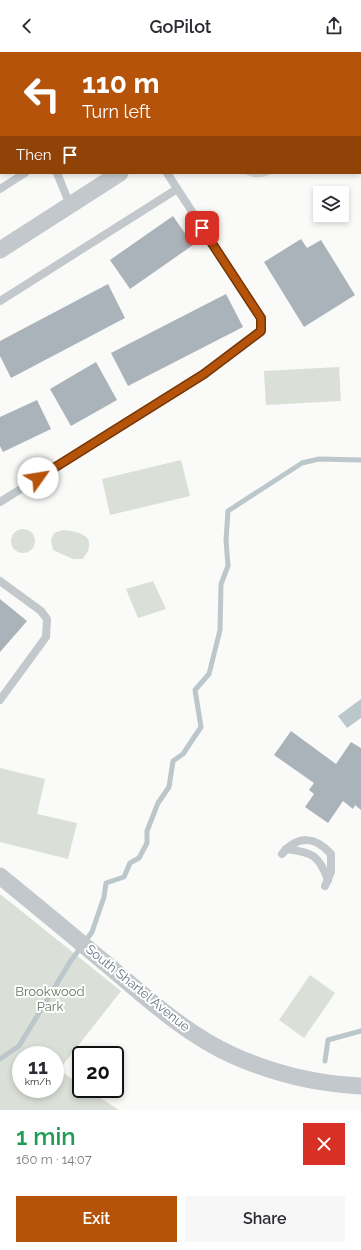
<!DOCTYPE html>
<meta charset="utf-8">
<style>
body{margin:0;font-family:Raleway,sans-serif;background:#f7f7f7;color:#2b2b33;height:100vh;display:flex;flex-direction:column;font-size:15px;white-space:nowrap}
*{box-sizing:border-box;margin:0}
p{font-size:13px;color:#7c7c81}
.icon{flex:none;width:22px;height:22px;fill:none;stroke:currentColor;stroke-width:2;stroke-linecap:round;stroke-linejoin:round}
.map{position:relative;height:1058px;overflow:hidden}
.panel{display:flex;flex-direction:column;background:#fff;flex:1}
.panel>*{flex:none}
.guide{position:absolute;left:0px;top:0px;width:361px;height:122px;box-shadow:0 2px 6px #0003;background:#b45309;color:#fff;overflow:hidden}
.tools{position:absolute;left:313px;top:134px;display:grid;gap:8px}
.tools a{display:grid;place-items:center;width:36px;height:36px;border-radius:0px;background:#fff;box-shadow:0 2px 6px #0003;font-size:20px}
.speed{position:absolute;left:12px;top:994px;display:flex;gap:8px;font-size:20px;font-weight:700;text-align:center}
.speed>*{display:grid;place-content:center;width:52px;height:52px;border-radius:50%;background:#fff;box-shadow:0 2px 6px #0003;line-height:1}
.speed small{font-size:10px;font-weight:400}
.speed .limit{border:2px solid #111;border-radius:6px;background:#fff;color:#111}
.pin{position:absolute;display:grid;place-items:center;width:34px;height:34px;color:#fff;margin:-17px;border-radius:8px;box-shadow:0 2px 6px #0006}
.me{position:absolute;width:44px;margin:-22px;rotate:58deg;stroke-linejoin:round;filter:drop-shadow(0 0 3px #0008)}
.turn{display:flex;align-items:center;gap:14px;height:84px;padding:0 16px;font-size:18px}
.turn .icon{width:52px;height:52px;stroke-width:2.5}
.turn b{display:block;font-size:28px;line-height:34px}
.then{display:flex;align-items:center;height:38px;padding:0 16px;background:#0003;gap:8px;font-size:15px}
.round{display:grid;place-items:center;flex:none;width:42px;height:42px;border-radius:0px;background:#f7f7f7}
.summary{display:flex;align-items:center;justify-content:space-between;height:68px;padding:0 16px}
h1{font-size:24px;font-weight:600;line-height:30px;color:#1e9e55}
.primary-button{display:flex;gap:8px;margin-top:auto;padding:8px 16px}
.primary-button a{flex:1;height:46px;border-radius:0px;background:#b45309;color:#fff;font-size:16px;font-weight:600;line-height:46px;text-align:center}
.primary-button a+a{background:#f7f7f7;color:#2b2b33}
header{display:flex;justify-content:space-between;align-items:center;height:52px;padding:0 16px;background:#fff;font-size:18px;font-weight:600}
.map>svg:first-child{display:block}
</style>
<header><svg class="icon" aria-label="back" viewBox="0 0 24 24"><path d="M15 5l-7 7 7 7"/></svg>GoPilot<svg class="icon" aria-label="share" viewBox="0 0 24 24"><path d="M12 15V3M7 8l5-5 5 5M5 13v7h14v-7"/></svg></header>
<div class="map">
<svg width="361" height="1058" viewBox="0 0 361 1058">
<rect width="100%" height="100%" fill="#fafaf8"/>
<g fill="#dadfd7" fill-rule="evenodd">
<path d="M244,121H272C262,127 254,127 244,121Z"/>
<polygon points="339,315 341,349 266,353 264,319"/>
<polygon points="181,408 190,444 110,463 102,427"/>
<circle cx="23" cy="489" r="12"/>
<path d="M63,478C72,479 92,481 89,495C89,499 85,503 83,507H73L53,498L51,488L54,481Z"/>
<polygon points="153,529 166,557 138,566 126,537"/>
<polygon points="0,716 45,727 37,762 77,771 68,807 0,790"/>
<path d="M0,842L121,939L59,1018L81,1033V1037H87L119,1058H0ZM21,1003H55V1037H21Z"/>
<polygon points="310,923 335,941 304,986 279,968"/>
</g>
<polygon fill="#bbc7cb" points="361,647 361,666 347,676 338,664"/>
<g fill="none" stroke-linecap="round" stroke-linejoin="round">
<g stroke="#bbc7cb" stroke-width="5">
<polyline points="0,1007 19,994 70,910 92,880 104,845 106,831 124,825 130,811 139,806 147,791 147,779 158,751 169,735 173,709 183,702 201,675 195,638 209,622 220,578 221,532 228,514 226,488 228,459 302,411 319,407 361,408"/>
<polyline points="325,1009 328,988 361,979"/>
</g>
</g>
<g fill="#aab3b9">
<polygon points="173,164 193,193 130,237 110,208"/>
<polygon points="301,187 307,196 321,188 355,243 304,275 264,210"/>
<polygon points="108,232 125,266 11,326 0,304 0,289"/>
<polygon points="226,242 243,275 128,334 111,301"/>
<polygon points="96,310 117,348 71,374 50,337"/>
<polygon points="37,348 51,377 3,400 0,394 0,365"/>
<polygon points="0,547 27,569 0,600"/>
<polygon points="291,679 336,712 351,690 361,696 361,758 355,753 353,757 343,749 328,771 305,755 314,742 309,738 314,731 274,703"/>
</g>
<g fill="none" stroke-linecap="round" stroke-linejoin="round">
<g stroke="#c3c8cc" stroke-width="8">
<polyline points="38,0 38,1"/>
<polyline points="191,1 192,0"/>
<polyline points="57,121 70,153"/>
<polyline points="0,137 25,121"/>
<polyline points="0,249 177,137"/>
<polyline points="0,450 204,322 261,279 261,266 167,121"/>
<polyline points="0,529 41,559 47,567 46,585 0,648"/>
<path d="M286,797C312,800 319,803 328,828"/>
<path d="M282,802C298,783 315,784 331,802V820L325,834"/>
</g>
<g stroke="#c3c8cc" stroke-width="17">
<polyline points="234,1 234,0"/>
<polyline points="0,198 120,121"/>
<path d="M0,824C37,854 73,884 110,915C148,947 186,982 232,1003C272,1021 317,1032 361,1034"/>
</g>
</g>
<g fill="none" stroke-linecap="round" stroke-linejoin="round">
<defs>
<polyline id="route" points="38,426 204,322 261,279 261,266 202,176"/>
</defs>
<use href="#route" stroke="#753606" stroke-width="10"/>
<use href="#route" stroke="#b45309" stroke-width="7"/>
</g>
<g text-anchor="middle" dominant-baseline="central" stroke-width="4" stroke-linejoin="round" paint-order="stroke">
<g font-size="13" fill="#657683" stroke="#fff">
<text transform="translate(138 936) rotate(39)">South Shartel Avenue</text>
</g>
<g font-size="13" fill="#687a64" stroke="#fff">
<text x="50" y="939">Brookwood<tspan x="50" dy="15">Park</tspan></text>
</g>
</g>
</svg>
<div class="tools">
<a><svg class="icon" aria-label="layers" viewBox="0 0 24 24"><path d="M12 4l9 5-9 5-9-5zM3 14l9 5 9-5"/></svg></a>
</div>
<div class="speed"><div>11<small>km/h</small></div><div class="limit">20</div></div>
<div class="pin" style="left:202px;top:176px;background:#d93025"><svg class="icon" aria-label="arrive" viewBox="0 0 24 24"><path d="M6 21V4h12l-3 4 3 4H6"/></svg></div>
<svg class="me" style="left:38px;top:426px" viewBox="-20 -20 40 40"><circle r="19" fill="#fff"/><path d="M0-13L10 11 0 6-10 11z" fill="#b45309"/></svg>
<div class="guide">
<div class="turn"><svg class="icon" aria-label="left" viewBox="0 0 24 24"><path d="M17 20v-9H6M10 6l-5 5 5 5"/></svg><div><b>110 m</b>Turn left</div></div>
<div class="then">Then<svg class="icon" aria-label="arrive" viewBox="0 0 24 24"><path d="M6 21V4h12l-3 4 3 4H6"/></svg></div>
</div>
</div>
<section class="panel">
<div class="summary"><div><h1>1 min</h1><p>160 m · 14:07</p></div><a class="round" style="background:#d93025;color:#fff"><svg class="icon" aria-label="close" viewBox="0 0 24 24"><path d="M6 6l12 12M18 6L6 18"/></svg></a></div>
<div class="primary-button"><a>Exit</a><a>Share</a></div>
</section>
